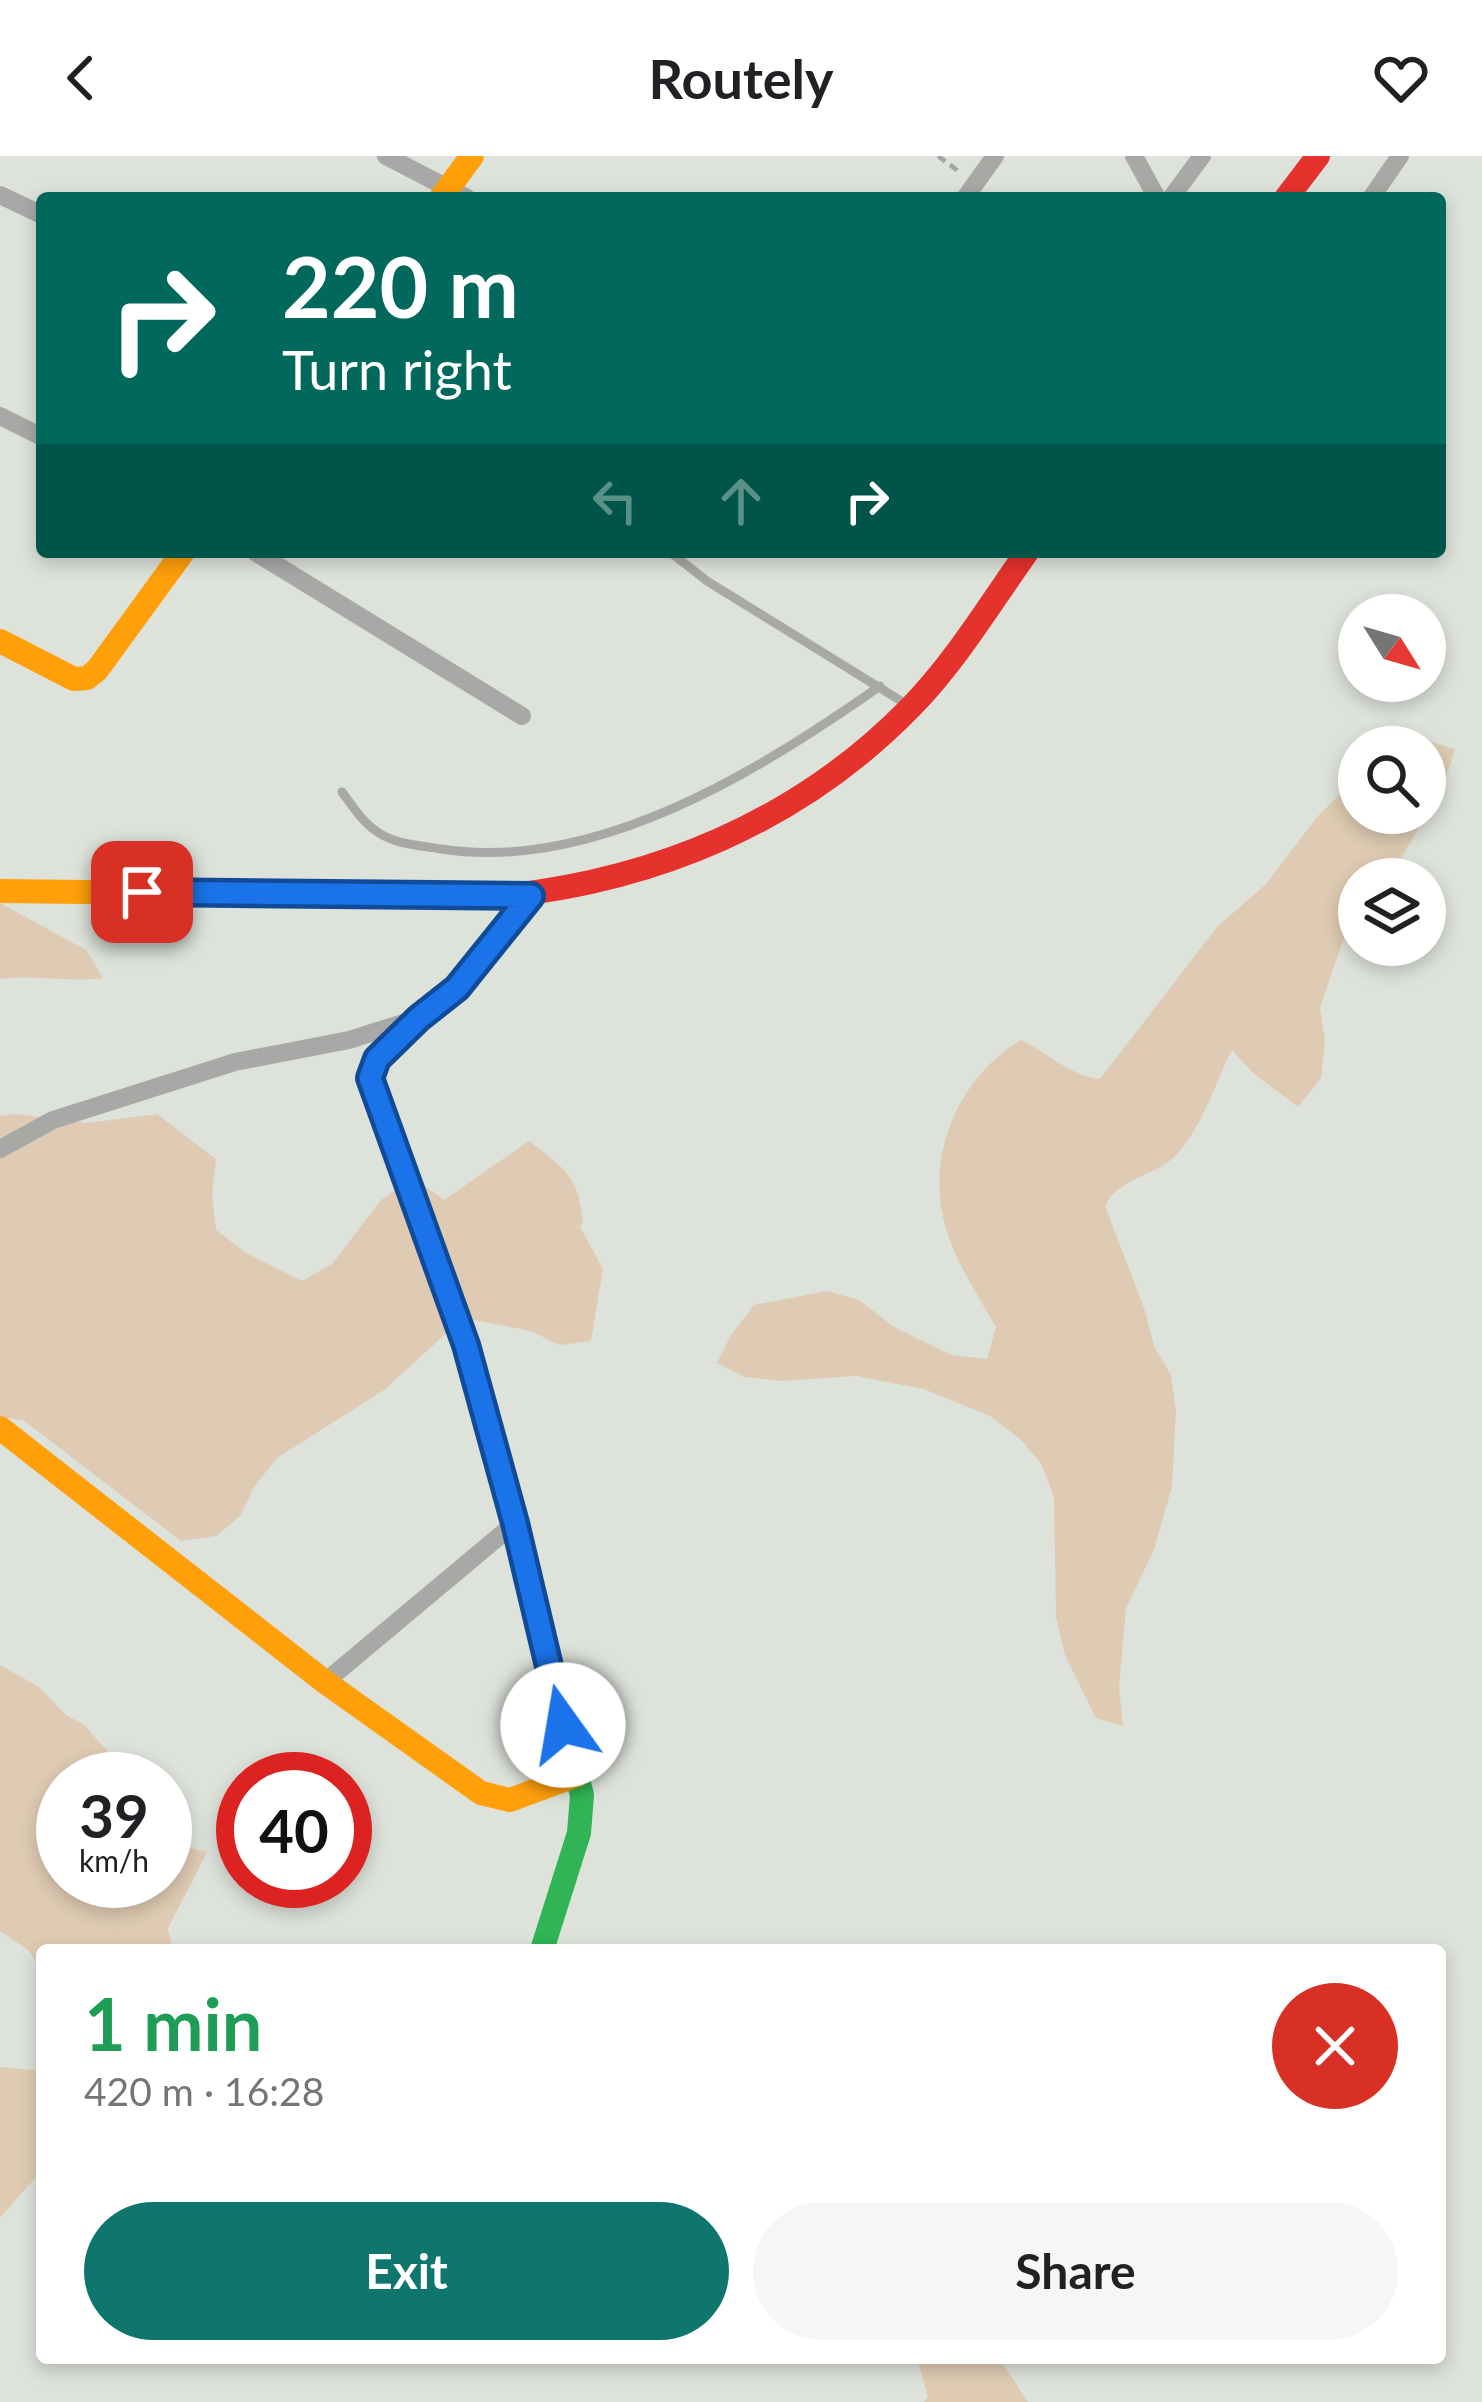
<!DOCTYPE html>
<meta charset="utf-8">
<style>
body{margin:0;font-family:Lato,sans-serif;background:#f6f6f6;color:#202124;height:100vh;display:flex;flex-direction:column;font-size:45px;white-space:nowrap}
*{box-sizing:border-box;margin:0}
p{font-size:39px;color:#757577}
.icon{flex:none;width:66px;height:66px;fill:none;stroke:currentColor;stroke-width:2;stroke-linecap:round;stroke-linejoin:round}
.map{position:relative;flex:1;overflow:hidden}
.drawer{position:absolute;left:36px;top:1788px;width:1410px;height:420px;display:flex;flex-direction:column;background:#fff;border-radius:12px;box-shadow:0 6px 18px #0003}
.drawer>*{flex:none}
.guide{position:absolute;left:36px;top:36px;width:1410px;height:366px;border-radius:12px;box-shadow:0 6px 18px #0003;background:#00695c;color:#fff;overflow:hidden}
.needle{width:78px;rotate:127deg}
.controls{position:absolute;left:1338px;top:438px;display:grid;gap:24px}
.controls a{display:grid;place-items:center;width:108px;height:108px;border-radius:50%;background:#fff;box-shadow:0 6px 18px #0003;font-size:60px}
.speed{position:absolute;left:36px;top:1596px;display:flex;gap:24px;font-size:60px;font-weight:700;text-align:center}
.speed>*{display:grid;place-content:center;width:156px;height:156px;border-radius:50%;background:#fff;box-shadow:0 6px 18px #0003;line-height:1}
.speed small{font-size:30px;font-weight:400}
.speed .limit{border:18px solid #d22;background:#fff;color:#111}
.pin{position:absolute;display:grid;place-items:center;width:102px;height:102px;color:#fff;margin:-51px;border-radius:24px;box-shadow:0 6px 18px #0006}
.me{position:absolute;width:132px;margin:-66px;rotate:347deg;stroke-linejoin:round;filter:drop-shadow(0 0 9px #0008)}
.turn{display:flex;align-items:center;gap:42px;height:252px;padding:0 48px;font-size:54px}
.turn .icon{width:156px;height:156px;stroke-width:2.5}
.turn b{display:block;font-size:84px;line-height:102px}
.lanes{display:flex;align-items:center;height:114px;padding:0 48px;background:#0003;justify-content:center;gap:60px;direction:ltr}
.lanes .off{opacity:.35}
.round{display:grid;place-items:center;flex:none;width:126px;height:126px;border-radius:63px;background:#f6f6f6}
.headline{display:flex;align-items:center;justify-content:space-between;height:204px;padding:0 48px}
h1{font-size:72px;font-weight:700;line-height:90px;color:#1e9e55}
.action{display:flex;gap:24px;margin-top:auto;padding:24px 48px}
.action a{flex:1;height:138px;border-radius:72px;background:#0f766e;color:#fff;font-size:48px;font-weight:700;line-height:138px;text-align:center}
.action a+a{background:#f6f6f6;color:#202124}
header{display:flex;justify-content:space-between;align-items:center;height:156px;padding:0 48px;background:#fff;font-size:54px;font-weight:700}
.map>svg:first-child{display:block}
</style>
<header><svg class="icon" aria-label="back" viewBox="0 0 24 24"><path d="M15 5l-7 7 7 7"/></svg>Routely<svg class="icon" aria-label="heart" viewBox="0 0 24 24"><path d="M12 20l-8-8c-3-5 5-10 8-4 3-6 11-1 8 4z"/></svg></header>
<div class="map">
<svg width="1482" height="2246" viewBox="0 0 1482 2246">
<rect width="100%" height="100%" fill="#dde2da"/>
<g fill="#dfcbb3">
<path d="M1423,584L1455,593L1443,631L1392,717L1387,723H1359V759L1346,776L1320,851L1325,885L1321,922L1298,951L1253,917L1232,894C1214,928 1202,975 1173,1002C1150,1022 1119,1022 1105,1050L1144,1152L1154,1190L1171,1219L1176,1254L1172,1330L1154,1394L1126,1452L1119,1532L1123,1570L1096,1562L1065,1499L1056,1461L1054,1341L1041,1307L1020,1283L990,1260L924,1233L856,1220L781,1225L745,1221L717,1207L731,1179L754,1149L827,1135L859,1144L894,1171L951,1199L987,1203L996,1171C973,1131 944,1089 940,1042C934,979 968,915 1021,884C1048,897 1070,920 1100,923L1217,771L1265,729L1318,660L1359,619V657H1425V591H1403Z"/>
<path d="M0,747L86,794L103,822C67,827 36,818 0,823Z"/>
<path d="M15,958L87,967L157,958L216,1003L212,1039L216,1074L246,1097L302,1125L332,1108L381,1044L414,1022L444,1044L529,985C565,1013 578,1019 583,1066L580,1071L603,1113L591,1185L559,1189L531,1175L463,1162L384,1234L277,1302L254,1331L240,1360L216,1380L181,1385L23,1264L0,1261V960Z"/>
<polygon points="0,1509 39,1531 66,1559 84,1569 132,1623 63,1623 63,1725 165,1725 165,1655 177,1667 190,1692 207,1696 168,1772 172,1794 42,1794 42,1813 28,1794 0,1775"/>
<polygon points="0,1911 42,1915 42,2014 0,2062"/>
<polygon points="917,2202 999,2202 1028,2246 924,2246 928,2241"/>
</g>
<g fill="none" stroke-linecap="round" stroke-linejoin="round">
<polyline stroke="#a4a5a2" stroke-width="4.5" stroke-dasharray="9 6" stroke-linecap="butt" points="938,0 961,17"/>
<g stroke="#a8a9a6" stroke-width="9">
<polyline points="670,396 707,425 906,548"/>
<path d="M342,636C353,651 363,667 379,677C398,689 419,689 441,693C595,717 759,615 880,530"/>
</g>
<g stroke="#a8a9a6" stroke-width="18">
<polyline points="386,0 467,42"/>
<polyline points="1134,0 1157,42"/>
<polyline points="0,39 42,59"/>
<polyline points="965,42 995,0"/>
<polyline points="1171,42 1202,0"/>
<polyline points="1371,42 1400,0"/>
<polyline points="0,260 42,281"/>
<polyline points="255,396 522,560"/>
<polyline points="0,993 53,964 235,906 349,884 419,862 457,832 531,740"/>
<polyline points="325,1526 515,1367"/>
</g>
<polyline stroke="#30b455" stroke-width="24" points="491,1281 582,1639 579,1677 542,1794"/>
<g stroke="#ff9f0a" stroke-width="24">
<polyline points="441,42 472,0"/>
<polyline points="0,485 74,523 87,522 97,514 183,396"/>
<polyline points="0,735 495,741"/>
<polyline points="419,862 377,903 370,922 466,1189 491,1281"/>
<polyline points="0,1272 325,1526 481,1637 510,1644 577,1619"/>
</g>
<g stroke="#e5322d" stroke-width="24">
<polyline points="1286,42 1318,0"/>
<path d="M495,741C653,726 799,666 911,551C956,505 990,448 1027,396"/>
</g>
</g>
<g fill="none" stroke-linecap="round" stroke-linejoin="round">
<defs>
<polyline id="route" points="142,736 531,740 457,832 419,862 377,903 370,922 466,1189 515,1367 563,1569"/>
</defs>
<use href="#route" stroke="#114b97" stroke-width="30"/>
<use href="#route" stroke="#1a73e8" stroke-width="21"/>
</g>
</svg>
<div class="controls">
<a><svg class="needle" viewBox="-14 -14 28 28"><path d="M0-13l5 13h-10z" fill="#e53935"/><path d="M0 13l5-13h-10z" fill="#757577"/></svg></a>
<a><svg class="icon" aria-label="search" viewBox="0 0 24 24"><circle cx="10" cy="10" r="6"/><path d="M15 15l6 6"/></svg></a>
<a><svg class="icon" aria-label="layers" viewBox="0 0 24 24"><path d="M12 4l9 5-9 5-9-5zM3 14l9 5 9-5"/></svg></a>
</div>
<div class="speed"><div>39<small>km/h</small></div><div class="limit">40</div></div>
<div class="pin" style="left:142px;top:736px;background:#d93025"><svg class="icon" aria-label="arrive" viewBox="0 0 24 24"><path d="M6 21V4h12l-3 4 3 4H6"/></svg></div>
<svg class="me" style="left:563px;top:1569px" viewBox="-20 -20 40 40"><circle r="19" fill="#fff"/><path d="M0-13L10 11 0 6-10 11z" fill="#1a73e8"/></svg>
<div class="guide">
<div class="turn"><svg class="icon" aria-label="right" viewBox="0 0 24 24"><path d="M7 20v-9h11M14 6l5 5-5 5"/></svg><div><b>220 m</b>Turn right</div></div>
<div class="lanes"><svg class="icon off" aria-label="left" viewBox="0 0 24 24"><path d="M17 20v-9H6M10 6l-5 5 5 5"/></svg><svg class="icon off" aria-label="ahead" viewBox="0 0 24 24"><path d="M12 20V5M6 11l6-6 6 6"/></svg><svg class="icon" aria-label="right" viewBox="0 0 24 24"><path d="M7 20v-9h11M14 6l5 5-5 5"/></svg></div>
</div>
<section class="drawer">
<div class="headline"><div><h1>1 min</h1><p>420 m · 16:28</p></div><a class="round" style="background:#d93025;color:#fff"><svg class="icon" aria-label="close" viewBox="0 0 24 24"><path d="M6 6l12 12M18 6L6 18"/></svg></a></div>
<div class="action"><a>Exit</a><a>Share</a></div>
</section>
</div>
